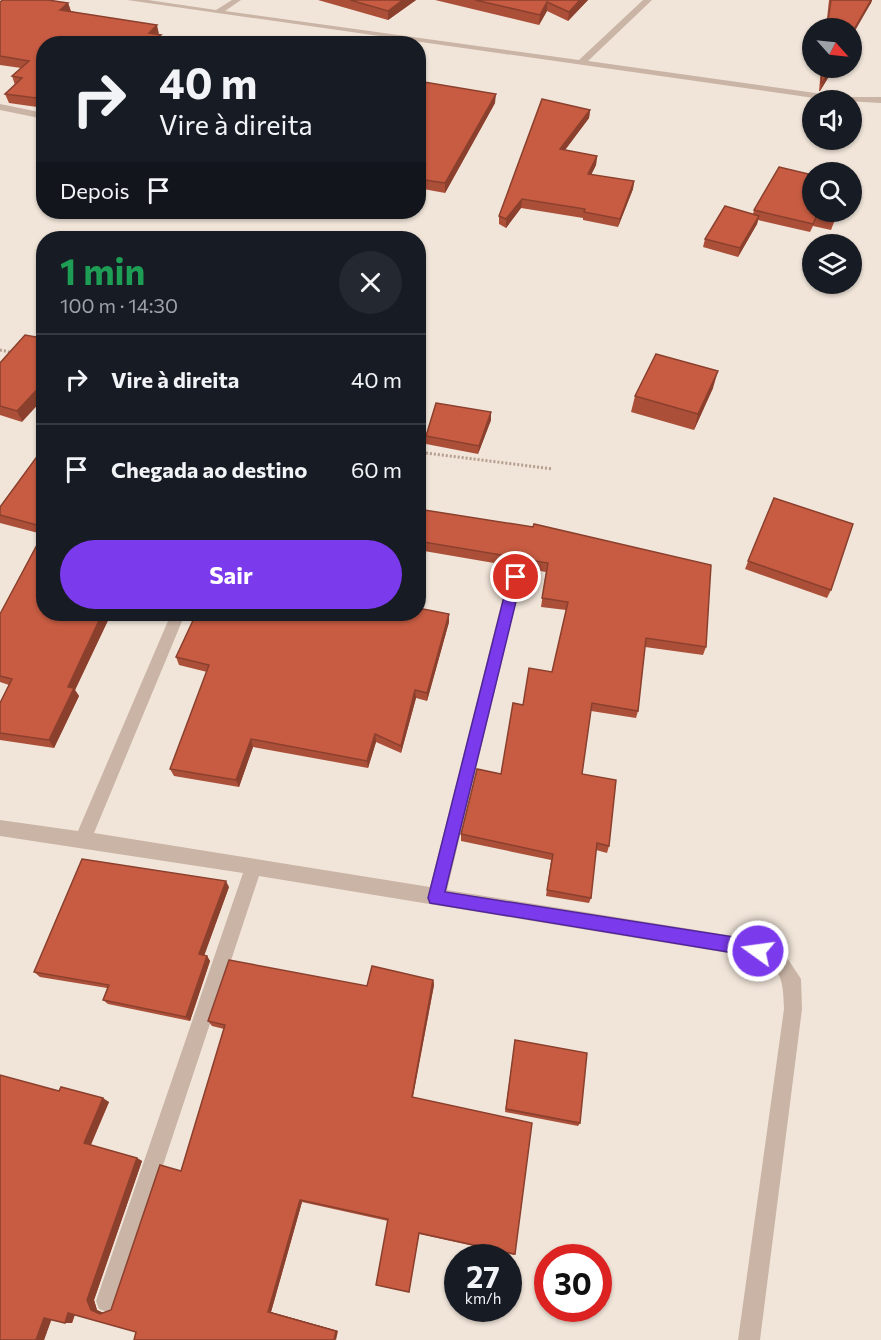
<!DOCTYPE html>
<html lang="pt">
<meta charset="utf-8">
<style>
body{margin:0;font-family:Commissioner,sans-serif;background:#242831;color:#f1f3f6;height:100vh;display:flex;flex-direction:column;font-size:22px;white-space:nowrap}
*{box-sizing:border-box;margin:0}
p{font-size:20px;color:#9ea1a6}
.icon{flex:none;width:33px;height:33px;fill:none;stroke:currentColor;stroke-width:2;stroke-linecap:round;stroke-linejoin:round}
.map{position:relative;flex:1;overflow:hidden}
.panel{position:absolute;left:36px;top:231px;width:390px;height:390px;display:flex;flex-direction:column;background:#171b24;border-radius:24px;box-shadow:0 2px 4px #0004}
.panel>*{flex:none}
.banner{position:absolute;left:36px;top:36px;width:390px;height:183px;border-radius:24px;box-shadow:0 2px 4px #0004;background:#171b24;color:#f1f3f6;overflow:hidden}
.needle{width:39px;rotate:117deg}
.controls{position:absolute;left:802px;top:18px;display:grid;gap:12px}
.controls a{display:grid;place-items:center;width:60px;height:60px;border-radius:50%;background:#171b24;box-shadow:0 2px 4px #0004;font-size:30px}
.speed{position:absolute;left:444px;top:1244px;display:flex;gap:12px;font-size:30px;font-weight:700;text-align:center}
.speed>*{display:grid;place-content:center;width:78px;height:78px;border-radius:50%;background:#171b24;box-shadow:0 2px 4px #0004;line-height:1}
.speed small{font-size:15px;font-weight:400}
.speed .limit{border:9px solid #d22;background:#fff;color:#111}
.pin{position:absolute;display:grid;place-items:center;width:51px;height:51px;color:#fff;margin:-26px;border:3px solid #fff;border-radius:50%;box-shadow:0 2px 6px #0007}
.me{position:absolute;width:66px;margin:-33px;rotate:284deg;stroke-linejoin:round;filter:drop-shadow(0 0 4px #0008)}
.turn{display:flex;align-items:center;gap:21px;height:126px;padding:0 24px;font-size:27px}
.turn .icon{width:78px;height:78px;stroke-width:2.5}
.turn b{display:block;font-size:42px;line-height:51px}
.then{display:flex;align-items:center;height:57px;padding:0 24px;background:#0003;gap:12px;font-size:22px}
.round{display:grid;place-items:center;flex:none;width:63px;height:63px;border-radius:32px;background:#242831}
.overview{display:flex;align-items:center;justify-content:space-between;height:102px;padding:0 24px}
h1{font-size:36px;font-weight:700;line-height:45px;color:#1e9e55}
.cta{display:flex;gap:12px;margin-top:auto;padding:12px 24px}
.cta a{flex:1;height:69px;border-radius:36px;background:#7c3aed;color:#fff;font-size:24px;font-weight:700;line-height:69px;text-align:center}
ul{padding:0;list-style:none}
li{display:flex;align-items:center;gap:18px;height:90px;padding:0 24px;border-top:2px solid #363941}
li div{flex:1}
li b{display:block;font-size:22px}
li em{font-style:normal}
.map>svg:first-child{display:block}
</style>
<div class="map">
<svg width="881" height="1340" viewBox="0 0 881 1340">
<rect width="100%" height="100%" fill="#f1e5d9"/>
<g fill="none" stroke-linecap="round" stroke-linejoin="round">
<g stroke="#b59e8f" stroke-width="3" stroke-dasharray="2 2" stroke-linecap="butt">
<polyline points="0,350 14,353"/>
<polyline points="418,452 553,469"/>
</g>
<g fill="#c9b4a5" fill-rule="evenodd">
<polygon points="127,0 148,0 216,10 232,0 241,0 225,11 579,60 643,0 652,0 588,61 844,97 881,97 881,103 828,100"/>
<polygon points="0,104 44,113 44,119 0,110"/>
<path d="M515,572L522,577L447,890L740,937L782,950L801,979L802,1009L760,1340H738L784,1009C783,968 778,966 740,955L259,876L118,1301L115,1309L107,1312L99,1309L96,1301L243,873L0,836V820L78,831L171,614H185L94,833L430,887L508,577Z"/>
</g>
</g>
<g fill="#ab4f39">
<polygon points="318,0 416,0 388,20"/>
<polygon points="435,0 588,0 568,21 547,11 539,25"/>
<polygon points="829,0 872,0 871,3 852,28 826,28"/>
<polygon points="0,2 68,3 71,11 161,35 161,37 44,44 44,108 9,103 5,94 15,85 12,76 21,68 0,65"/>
<polygon points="821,68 834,68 820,91 819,91"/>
<polygon points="418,81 495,103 445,193 418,188"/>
<polygon points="590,110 589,118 565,150 597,156 596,165 591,175 634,181 633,189 618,227 583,220 583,218 521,208 506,228 499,224 499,216"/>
<polygon points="754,210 838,212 831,230 813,226 810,232 758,220 757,224 738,257 703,247 705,239 753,214"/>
<polygon points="0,363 22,422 0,415"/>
<polygon points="713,388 694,430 631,412 635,396"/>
<polygon points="491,412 491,420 478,454 426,444 426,436"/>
<polygon points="44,447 44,614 111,614 75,690 79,696 54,748 0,740 0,703 9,685 0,682 0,614 42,534 0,523 0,507"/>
<polygon points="774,498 831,590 827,598 745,569"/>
<polygon points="418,509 533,527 706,647 703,655 645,647 638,711 636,718 591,711 582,774 609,846 607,853 596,850 591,898 589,903 546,896 551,860 461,841 461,834 501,774 523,705 552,672 566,610 541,607 546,572 424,551"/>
<polygon points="449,614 449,622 427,701 416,698 401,753 376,742 368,768 253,747 239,787 174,776 170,769 207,672 179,665 176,657"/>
<polygon points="229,887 204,955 207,956 210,961 190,1021 108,1004 103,1000 107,988 40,977 34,972"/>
<polygon points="433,980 434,985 413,1097 515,1254 514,1255 419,1234 409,1292 376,1285 388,1221 302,1202 271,1312 338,1331 136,1332 75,1315 72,1323 51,1320 44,1340 59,1091 109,1102 91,1145 137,1158 142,1161 94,1300 97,1310 103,1313 111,1310 181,1171 224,1029 212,1026 208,1021 367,986"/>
<polygon points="515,1040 580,1123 578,1126 505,1112"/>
</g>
<g fill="#8b402e">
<polygon points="403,0 416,0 388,20 388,11"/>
<polygon points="580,0 588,0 568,21 569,12"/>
<polygon points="871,0 872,0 871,3 852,36 852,33"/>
<polygon points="547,2 547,11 539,25 540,15"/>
<polygon points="68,3 71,12 60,10"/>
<polygon points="157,25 159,34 149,33"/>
<polygon points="831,68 834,68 820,91 822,83"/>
<polygon points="496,94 495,103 445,193 445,183"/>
<polygon points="590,110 589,118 559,158 560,149"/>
<polygon points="597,156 596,165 587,183 588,174"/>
<polygon points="634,181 633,189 618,227 620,219"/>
<polygon points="522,199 521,208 506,228 506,219"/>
<polygon points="759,216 757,224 738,257 740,248"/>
<polygon points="718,371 713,388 694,430 698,414"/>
<polygon points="44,382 44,398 22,422 17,411"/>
<polygon points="491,412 491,420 478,454 479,446"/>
<polygon points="424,542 424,551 418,571 418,562"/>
<polygon points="102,614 111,614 75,690 79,696 54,748 49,740 68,687"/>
<polygon points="449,614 449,622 427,701 427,693"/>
<polygon points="415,690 416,698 401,753 401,746"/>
<polygon points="375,734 376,742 368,768 367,761"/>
<polygon points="251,739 253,747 239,787 236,780"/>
<polygon points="226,881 229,887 203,959 199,954"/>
<polygon points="207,956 210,961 190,1021 186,1017"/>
<polygon points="433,980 434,985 412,1100 412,1097"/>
<polygon points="103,1098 109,1102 90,1146 84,1143"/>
<polygon points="137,1158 142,1161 94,1300 97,1310 106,1314 100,1314 91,1310 87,1300"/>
<polygon points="300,1200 302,1202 271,1312 338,1331 336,1340 268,1312"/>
<polygon points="68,1313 75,1313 72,1323 65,1323"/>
<polygon points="44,1318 52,1318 44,1340 36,1340"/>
</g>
<g fill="#c75c42" stroke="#8b402e" stroke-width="1.5">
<polygon points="3,0 48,0 68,3 60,10 157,25 149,33 161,35 158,37 199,44 44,44 44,99 5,94 22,78 12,76 29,61 0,56 0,2"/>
<polygon points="350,0 403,0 388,11"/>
<polygon points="475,0 580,0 569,12 547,2 540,15"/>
<polygon points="831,0 871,0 852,33 852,28 827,28"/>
<polygon points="823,68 831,68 822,83 821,83"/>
<polygon points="418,81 496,94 445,183 418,179"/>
<polygon points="542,99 590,110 560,149 597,156 588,174 634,181 620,219 584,212 585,209 522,199 506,219 499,216"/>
<polygon points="779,167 813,175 813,212 838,212 834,221 816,217 813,224 754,210"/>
<polygon points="725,206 759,216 740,248 705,239"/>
<polygon points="44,328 44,382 17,411 0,406 0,363 25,335 36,337"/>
<polygon points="656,354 718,371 698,414 635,396"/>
<polygon points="436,403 491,412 479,446 426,436"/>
<polygon points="44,447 44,527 0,515 0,507"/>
<polygon points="774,498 853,524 831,590 748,561"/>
<polygon points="418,509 533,527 534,524 711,565 706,647 646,638 638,711 592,703 582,774 616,780 609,846 597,843 591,898 547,890 553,854 461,834 477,769 501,774 513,703 523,705 529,668 552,672 568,602 542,598 548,563 424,542 418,562"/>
<polygon points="44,532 44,614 102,614 68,687 74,688 49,740 0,733 0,703 12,679 0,676 0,614"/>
<polygon points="418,608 449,614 427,693 415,690 401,746 375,734 367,761 251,739 236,780 170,769 209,665 176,657 196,614 418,614"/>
<polygon points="82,859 226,881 199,954 207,956 186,1017 103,1000 109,985 34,972"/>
<polygon points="229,960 367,986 372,966 433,980 412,1097 532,1123 515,1254 419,1233 409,1292 376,1285 388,1219 300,1200 268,1312 336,1331 334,1340 134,1340 136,1332 68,1313 65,1323 44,1318 36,1340 0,1340 0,1075 59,1091 61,1087 103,1098 84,1143 137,1158 87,1300 91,1310 100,1314 111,1310 160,1165 181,1171 225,1025 208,1021"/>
<polygon points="515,1040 587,1053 580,1123 506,1109"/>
</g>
<polygon fill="#7c3aed" stroke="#51269a" stroke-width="1.5" points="516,572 522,577 445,892 740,938 764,945 766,951 764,957 758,959 740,954 430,903 428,898 509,577"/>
</svg>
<div class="controls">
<a><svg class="needle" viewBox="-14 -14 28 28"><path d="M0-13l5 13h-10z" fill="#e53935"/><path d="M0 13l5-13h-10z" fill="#9ea1a6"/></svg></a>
<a><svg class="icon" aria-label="sound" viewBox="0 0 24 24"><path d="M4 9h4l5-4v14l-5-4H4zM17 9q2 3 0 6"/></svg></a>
<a><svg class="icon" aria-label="search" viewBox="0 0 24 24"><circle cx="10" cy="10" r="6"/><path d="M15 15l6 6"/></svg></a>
<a><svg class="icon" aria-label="layers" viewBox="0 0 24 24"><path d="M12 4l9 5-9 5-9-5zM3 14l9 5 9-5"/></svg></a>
</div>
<div class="speed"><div>27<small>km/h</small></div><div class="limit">30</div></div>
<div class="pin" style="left:516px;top:577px;background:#d93025"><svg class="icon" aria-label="arrive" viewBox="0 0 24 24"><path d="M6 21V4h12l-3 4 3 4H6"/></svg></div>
<svg class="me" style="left:758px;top:951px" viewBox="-20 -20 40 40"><circle r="17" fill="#7c3aed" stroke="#fff" stroke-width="3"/><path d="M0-11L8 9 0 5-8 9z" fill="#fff"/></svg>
<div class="banner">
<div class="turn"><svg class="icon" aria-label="right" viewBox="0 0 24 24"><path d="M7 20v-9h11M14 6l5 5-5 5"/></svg><div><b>40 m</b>Vire à direita</div></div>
<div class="then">Depois<svg class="icon" aria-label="arrive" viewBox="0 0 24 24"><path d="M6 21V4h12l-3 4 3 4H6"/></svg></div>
</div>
<section class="panel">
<div class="overview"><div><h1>1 min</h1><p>100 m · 14:30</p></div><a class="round"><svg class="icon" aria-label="close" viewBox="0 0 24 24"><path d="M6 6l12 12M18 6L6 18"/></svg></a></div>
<ul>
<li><svg class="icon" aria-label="right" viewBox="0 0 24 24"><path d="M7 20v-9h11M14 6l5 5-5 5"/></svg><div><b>Vire à direita</b></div><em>40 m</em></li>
<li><svg class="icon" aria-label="arrive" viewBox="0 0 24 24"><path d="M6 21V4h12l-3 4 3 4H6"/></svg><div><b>Chegada ao destino</b></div><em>60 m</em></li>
</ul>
<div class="cta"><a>Sair</a></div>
</section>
</div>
